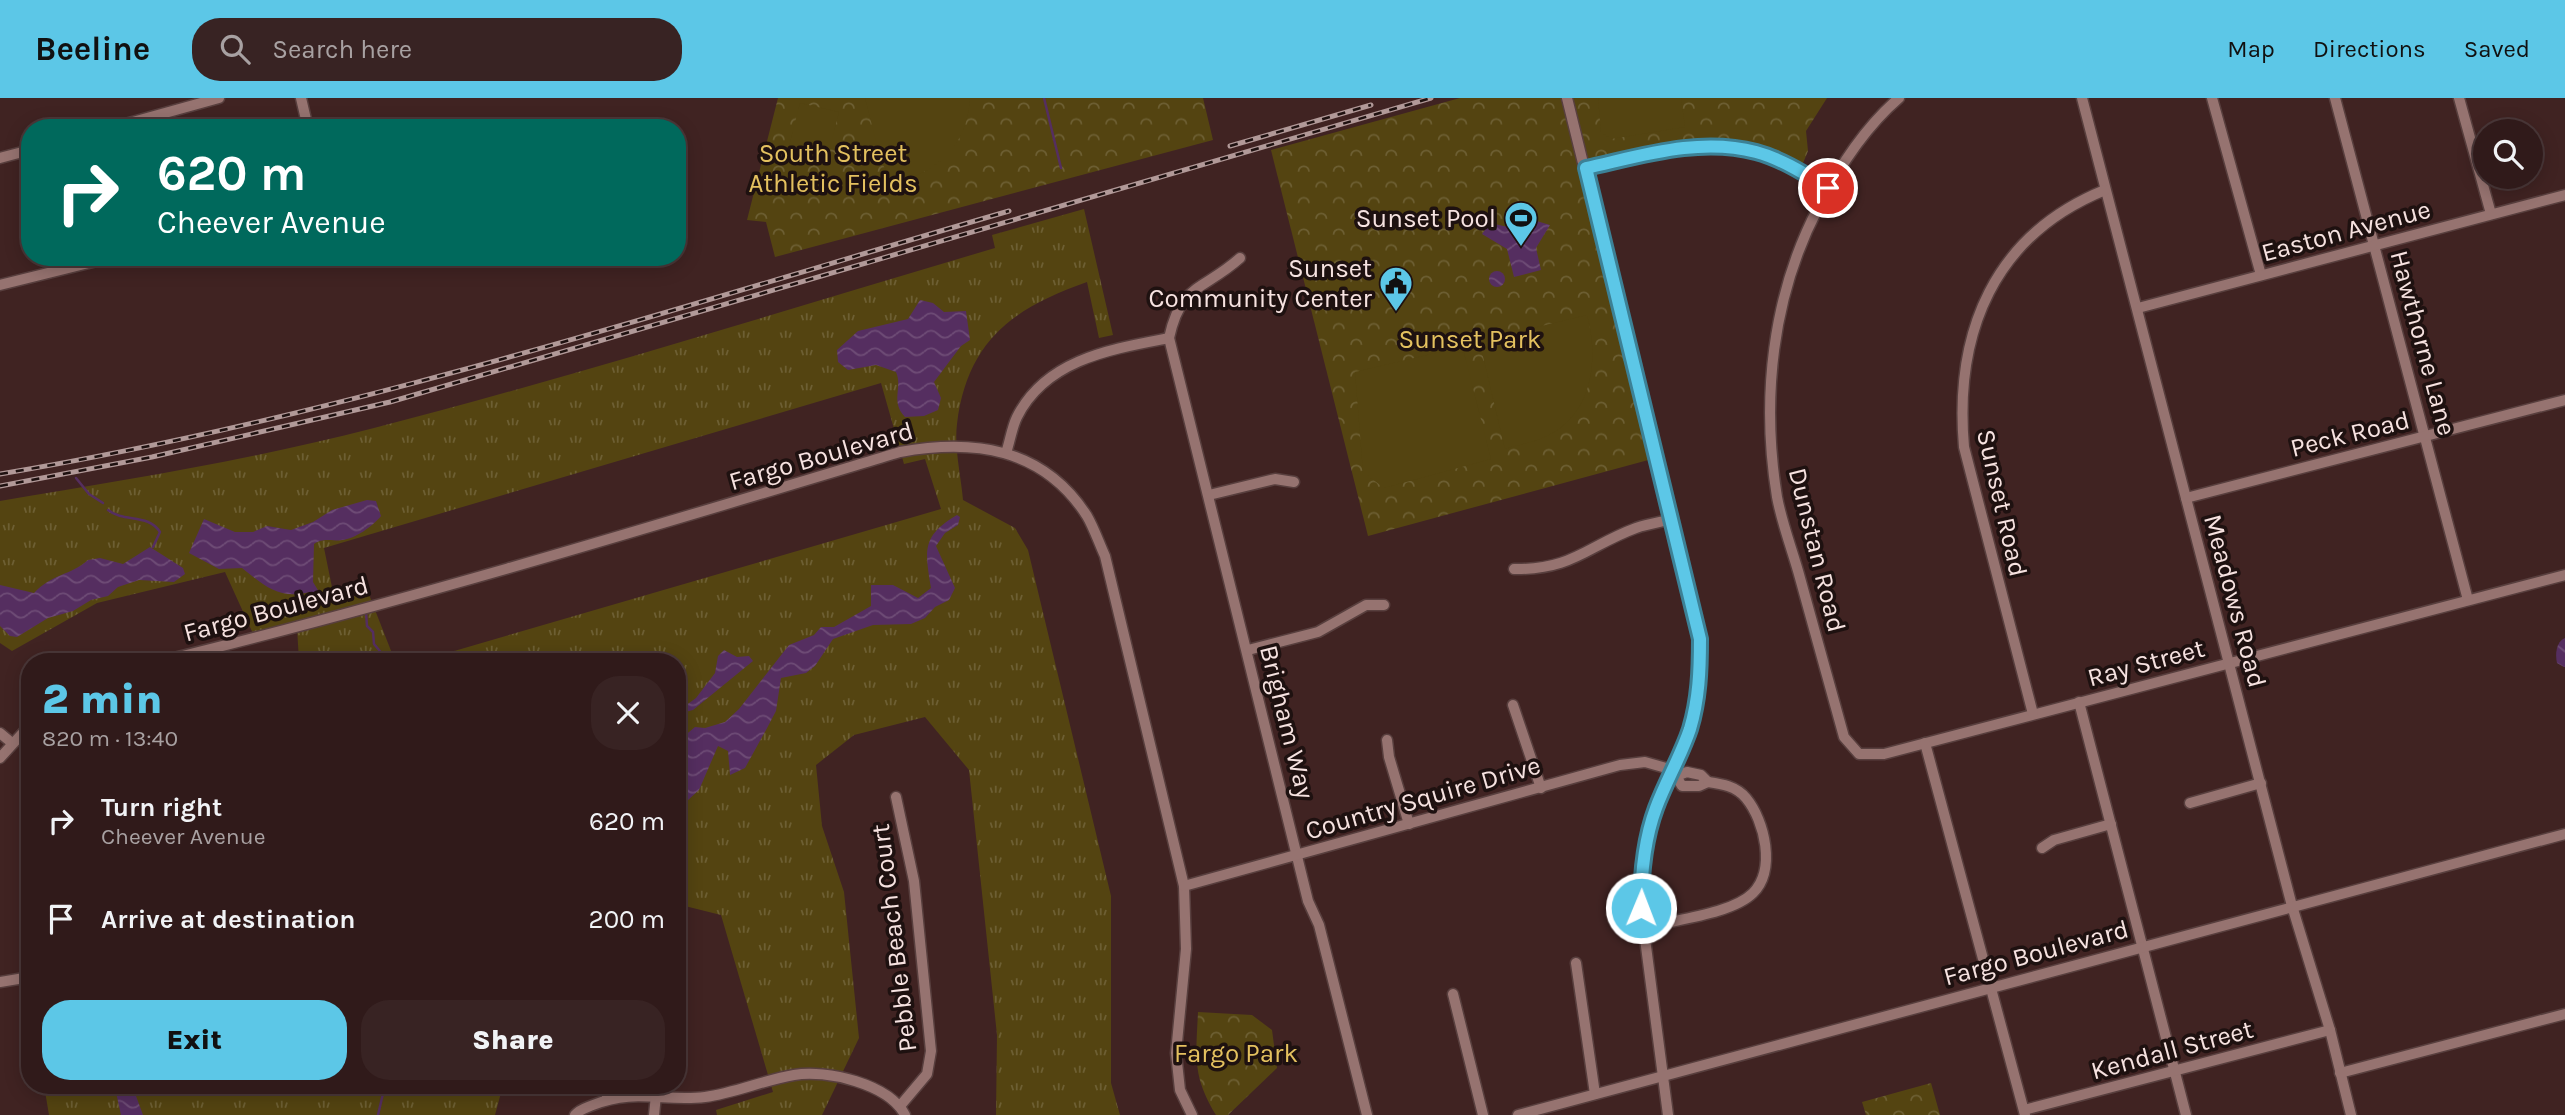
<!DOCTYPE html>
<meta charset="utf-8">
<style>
body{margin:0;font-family:Karla,sans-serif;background:#382323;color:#f1f3f6;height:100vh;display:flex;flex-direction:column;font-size:26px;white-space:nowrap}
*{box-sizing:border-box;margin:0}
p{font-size:23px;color:#a8a1a2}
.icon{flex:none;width:38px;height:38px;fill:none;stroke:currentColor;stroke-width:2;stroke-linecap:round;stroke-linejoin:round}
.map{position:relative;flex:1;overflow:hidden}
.sheet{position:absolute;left:21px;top:555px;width:665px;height:441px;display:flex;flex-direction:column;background:#301a1a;border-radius:28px;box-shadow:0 4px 18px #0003,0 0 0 2px #4b3839}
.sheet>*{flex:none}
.hud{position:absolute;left:21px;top:21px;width:665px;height:147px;border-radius:28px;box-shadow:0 4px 18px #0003,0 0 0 2px #4b3839;background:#00695c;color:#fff;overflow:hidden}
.tools{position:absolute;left:2473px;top:21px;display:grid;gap:14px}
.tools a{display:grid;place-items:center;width:70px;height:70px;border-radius:50%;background:#301a1a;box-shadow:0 4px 18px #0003,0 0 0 2px #4b3839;font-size:35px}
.pin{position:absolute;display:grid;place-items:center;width:60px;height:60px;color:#fff;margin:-30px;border:4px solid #fff;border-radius:50%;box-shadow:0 2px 7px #0007}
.me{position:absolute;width:77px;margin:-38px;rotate:1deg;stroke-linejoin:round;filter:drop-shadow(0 0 5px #0008)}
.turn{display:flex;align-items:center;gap:24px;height:147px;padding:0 21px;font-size:32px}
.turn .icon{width:91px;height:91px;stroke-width:2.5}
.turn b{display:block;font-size:49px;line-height:60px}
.round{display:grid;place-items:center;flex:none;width:74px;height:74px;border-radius:28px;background:#382323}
.head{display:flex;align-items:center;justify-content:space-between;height:119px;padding:0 21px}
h1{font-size:42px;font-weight:800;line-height:52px;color:#5cc7e7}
.primary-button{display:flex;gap:14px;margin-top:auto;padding:14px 21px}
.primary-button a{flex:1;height:80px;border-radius:28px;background:#5cc7e7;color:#111;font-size:28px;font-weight:800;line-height:80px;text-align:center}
.primary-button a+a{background:#382323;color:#f1f3f6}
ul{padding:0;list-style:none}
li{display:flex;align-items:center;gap:21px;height:98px;padding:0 21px}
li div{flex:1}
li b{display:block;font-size:26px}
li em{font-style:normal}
header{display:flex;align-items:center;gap:42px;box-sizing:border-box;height:98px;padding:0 35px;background:#5cc7e7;color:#111}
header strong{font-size:33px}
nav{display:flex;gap:38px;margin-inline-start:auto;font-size:24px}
.search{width:490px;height:63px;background:#382323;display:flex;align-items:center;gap:18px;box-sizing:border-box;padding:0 24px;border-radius:28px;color:#a8a1a2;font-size:26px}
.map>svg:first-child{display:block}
</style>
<header>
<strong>Beeline</strong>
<div class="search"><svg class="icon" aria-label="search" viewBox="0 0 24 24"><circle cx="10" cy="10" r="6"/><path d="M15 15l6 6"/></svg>Search here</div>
<nav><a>Map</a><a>Directions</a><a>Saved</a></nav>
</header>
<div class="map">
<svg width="2565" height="1017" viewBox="0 0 2565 1017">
<defs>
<pattern id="grass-tufts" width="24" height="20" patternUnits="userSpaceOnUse" patternTransform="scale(1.75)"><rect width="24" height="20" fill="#544411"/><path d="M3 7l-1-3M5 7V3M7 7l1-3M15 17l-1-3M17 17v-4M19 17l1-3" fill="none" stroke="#6d5f33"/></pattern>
<pattern id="forest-crowns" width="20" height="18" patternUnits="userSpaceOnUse" patternTransform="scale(1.75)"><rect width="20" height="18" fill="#544411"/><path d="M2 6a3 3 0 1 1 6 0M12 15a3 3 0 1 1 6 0" fill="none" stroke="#6d5f33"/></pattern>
<pattern id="water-waves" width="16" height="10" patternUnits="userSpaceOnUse" patternTransform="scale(1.75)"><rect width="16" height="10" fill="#552e60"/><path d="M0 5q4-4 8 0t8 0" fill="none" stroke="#6e4c76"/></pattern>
</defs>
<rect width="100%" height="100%" fill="#402322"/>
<g fill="url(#grass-tufts)">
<path d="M1084,111L1113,237L1099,240L1087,184C1013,210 967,243 957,326C954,350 961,378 963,402L1015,430L1028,452L1111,798V985L1120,1017H996L997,937L969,672L925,619L854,637L816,667L822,728L844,794L859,940L822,1017H717L716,1012L773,994L721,817L677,806V564L420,563L941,411L925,361L904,366L881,285L324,450L335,504L368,494L395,563H299L297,529L255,540L225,474L97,505L12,553L0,545V403C125,382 251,362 374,330C583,276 789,211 995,150L992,137Z"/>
<polygon points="44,987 208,987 279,998 319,987 503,987 495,1017 49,1017"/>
</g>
<g fill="url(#forest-crowns)">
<polygon points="778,0 1203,0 1213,42 775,159 766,124 747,122"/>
<polygon points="1460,0 1561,0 1652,361 1368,438 1271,52"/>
<polygon points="1572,0 1827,0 1806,33 1808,53 1801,70 1760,50 1721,45 1589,66"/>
<path d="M1198,914L1252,917L1272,932L1277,970L1228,1017H1216C1192,978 1196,958 1198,914Z"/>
<polygon points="1931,985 1940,1017 1866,1017 1862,1004"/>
</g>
<g fill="#544411">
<path d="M865,0H970C967,49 938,73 893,86L881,63Z"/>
<polygon points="1598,0 1681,0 1685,29 1611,41 1601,34"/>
<polygon points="800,5 839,14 827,61 788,52"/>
<path d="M1587,217C1599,261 1593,316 1547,338C1535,344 1518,347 1505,351L1481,250L1488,241Z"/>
<polygon points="1448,252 1464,255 1491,361 1384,390 1363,374 1355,274"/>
</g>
<g fill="url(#water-waves)">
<polygon points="1530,121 1550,127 1536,150 1541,172 1514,179 1507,151 1482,136 1490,125 1508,129"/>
<circle cx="1497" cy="181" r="8"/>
<path d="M920,202L933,205L944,214L966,213L970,242L961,248L934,284L941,300L938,312L924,318L905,319C890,303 903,290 896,274L876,267L848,272L838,264L837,252L858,233L908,221Z"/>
<path d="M367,402L376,403L381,418C373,428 355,441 342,442C330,444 325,439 314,446L313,484L324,502L320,505L310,494C279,502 265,488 242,470L219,471L189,455L204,421L235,434H253L267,428L291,432L313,424L332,412Z"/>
<path d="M957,417L960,419L958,427L945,435L936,448L955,490L949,502L935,509L925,520L911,526L873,527L833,541L815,568L806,575L781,580L776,613L766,632L745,670L730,677L728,653L718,648L699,692L687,703H677V644L695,629L705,630L725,624L739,611L789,547L814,537L821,529H834L871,508V487H893L918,500L931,490C925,453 921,438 957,417Z"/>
<path d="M150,449L183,470L185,476L174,484L139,482L118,489L108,498L91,502L73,513L48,520L17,539L10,538L0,528V487L34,495C53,475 70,478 88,462L100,460L123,466Z"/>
<path d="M2565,540V569H2564L2557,565C2555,556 2556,544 2565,540Z"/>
<polygon points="724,552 737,559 749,558 753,563 693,612 677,616 677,609 685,608 696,600 715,575 718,558"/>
<polygon points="132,987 143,1017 121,1017 115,990"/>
</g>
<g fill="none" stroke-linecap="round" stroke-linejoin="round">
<g stroke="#552e60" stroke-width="2.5">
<polyline points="1044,0 1061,70"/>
<polyline points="76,380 89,396 103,405"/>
<path d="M108,412C124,425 148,415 160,434L153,449"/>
<polyline points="366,514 367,528 373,534 374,546 389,564"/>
<polyline points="378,1017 385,987"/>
</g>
<defs>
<g id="street">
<polyline points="301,0 308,30"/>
<polyline points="1567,0 1700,541 1697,603 1690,633 1656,709 1645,747 1640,778 1641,810 1668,1017"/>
<path d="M1899,0C1864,30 1839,69 1818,110C1772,198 1761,301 1777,399C1782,426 1793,454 1800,480C1815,533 1829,586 1844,639L1859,656H1884L2565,477"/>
<polyline points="2082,0 2292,808 2330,932 2351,1017"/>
<polyline points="2212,0 2261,177"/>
<polyline points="2335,0 2468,502"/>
<polyline points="2459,0 2491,116"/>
<polyline points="111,30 219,0"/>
<polyline points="0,60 30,52"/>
<path d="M1586,70C1641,58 1699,39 1756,54C1782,61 1805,76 1828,90"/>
<path d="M1240,160C1203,193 1181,185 1169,240L1308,803L1319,827L1367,1017"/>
<polyline points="0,187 113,159"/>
<polyline points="2138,210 2565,97"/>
<path d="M1006,355C1010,343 1012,329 1017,319C1046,261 1112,251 1169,240"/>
<polyline points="1209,397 1275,381 1294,384"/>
<polyline points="2186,400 2565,302"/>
<path d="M1514,471C1573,472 1587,448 1636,430C1648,426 1661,424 1673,421"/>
<polyline points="1248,552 1318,534 1366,507 1384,507"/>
<path d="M158,564C408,503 654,428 900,354C973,341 1043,349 1087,418C1094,430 1099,445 1105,458L1184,788L1186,851L1176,955L1180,992L1192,1017"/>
<polyline points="2079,604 2186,1017"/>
<polyline points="1513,607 1541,690"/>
<path d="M2033,616L1964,349C1954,234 1994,137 2105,92"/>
<polyline points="0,635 12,645"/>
<polyline points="1387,642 1389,659 1409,726"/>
<polyline points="1925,645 2025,1017"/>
<polyline points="0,660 30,627"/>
<polygon points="1687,674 1701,677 1708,684 1699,688 1682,688 1676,678"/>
<polyline points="896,699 914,783 931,953 927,976 900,1008"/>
<polyline points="2190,705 2261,685"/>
<polyline points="2042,750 2054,742 2111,726"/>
<polyline points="1184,788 1620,667 1645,664 1673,672"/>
<path d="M1643,828H1652C1680,821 1733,815 1753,795C1776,772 1765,723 1746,700C1736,688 1722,686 1708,684"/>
<polyline points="1576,865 1595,996"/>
<polyline points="0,884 30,879"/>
<polyline points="1453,896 1483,1017"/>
<polyline points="2340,975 2565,916"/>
<polyline points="604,987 608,1001"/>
<polyline points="2024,1012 2330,932"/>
<path d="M575,1017C580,1011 586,1010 593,1007C634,990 664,1004 705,999C735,995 764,982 794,977C826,971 889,986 905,1017"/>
<polyline points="654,1017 656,997"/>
<polyline points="1518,1017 2565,736"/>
</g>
</defs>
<use href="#street" stroke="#583f3e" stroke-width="13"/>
<use href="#street" stroke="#967370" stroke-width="10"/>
<defs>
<g id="rail">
<polyline points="1230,48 1371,7"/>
<path d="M0,376C343,319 675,210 1009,113"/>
<polyline points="0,388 152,359 390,304 1431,0"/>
</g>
</defs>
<use href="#rail" stroke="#b19998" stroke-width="5"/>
<use href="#rail" stroke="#1e1110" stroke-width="2.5" stroke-dasharray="8" stroke-linecap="butt"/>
</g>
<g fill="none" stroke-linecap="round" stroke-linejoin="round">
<defs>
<path id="route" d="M1641,810C1641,775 1644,742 1656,710C1666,683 1681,658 1690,631C1699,601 1700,572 1700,541L1586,70C1641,58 1699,39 1756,54C1782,61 1805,76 1828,90"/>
</defs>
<use href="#route" stroke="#3c8196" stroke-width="18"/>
<use href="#route" stroke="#5cc7e7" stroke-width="12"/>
</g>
<defs>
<symbol id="stadium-pin" viewBox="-11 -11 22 30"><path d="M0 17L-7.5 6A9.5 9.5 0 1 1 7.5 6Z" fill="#5cc7e7" stroke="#1e1110"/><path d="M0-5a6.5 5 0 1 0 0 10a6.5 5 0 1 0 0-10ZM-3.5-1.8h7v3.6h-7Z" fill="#111"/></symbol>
<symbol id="civic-pin" viewBox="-11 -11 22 30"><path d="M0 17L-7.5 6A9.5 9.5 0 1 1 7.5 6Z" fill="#5cc7e7" stroke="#1e1110"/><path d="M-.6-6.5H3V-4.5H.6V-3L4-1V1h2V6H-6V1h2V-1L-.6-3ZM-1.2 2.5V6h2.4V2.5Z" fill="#111"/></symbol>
</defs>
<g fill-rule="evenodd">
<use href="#stadium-pin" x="1502" y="101" width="38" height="52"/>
<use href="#civic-pin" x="1377" y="166" width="38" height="52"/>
</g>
<g text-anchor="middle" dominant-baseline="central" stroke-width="7" stroke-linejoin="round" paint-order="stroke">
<g font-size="26" fill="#e4c15f" stroke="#1e1110">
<text x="833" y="55">South Street<tspan x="833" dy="30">Athletic Fields</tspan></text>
<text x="1470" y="241">Sunset Park</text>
<text x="1236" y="955">Fargo Park</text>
</g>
<g font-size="26" fill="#f6e2e0" stroke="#1e1110" text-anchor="end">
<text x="1496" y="120">Sunset Pool</text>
<text x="1372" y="170">Sunset<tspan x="1372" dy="30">Community Center</tspan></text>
</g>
<g font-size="26" fill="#f6e2e0" stroke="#1e1110">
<text transform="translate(2346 133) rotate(-15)">Easton Avenue</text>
<text transform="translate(2423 245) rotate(75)">Hawthorne Lane</text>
<text transform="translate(2350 336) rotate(-14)">Peck Road</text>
<text transform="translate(821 358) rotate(-16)">Fargo Boulevard</text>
<text transform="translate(2002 405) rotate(77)">Sunset Road</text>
<text transform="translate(1817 452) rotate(76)">Dunstan Road</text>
<text transform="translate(2235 503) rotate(75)">Meadows Road</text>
<text transform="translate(276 511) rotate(-15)">Fargo Boulevard</text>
<text transform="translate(2146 565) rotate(-15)">Ray Street</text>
<text transform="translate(1287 624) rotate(76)">Brigham Way</text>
<text transform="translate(1423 700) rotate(-16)">Country Squire Drive</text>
<text transform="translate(894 840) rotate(-97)">Pebble Beach Court</text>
<text transform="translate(2036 855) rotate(-15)">Fargo Boulevard</text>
<text transform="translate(2172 952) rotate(-15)">Kendall Street</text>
</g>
</g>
</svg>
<div class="tools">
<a><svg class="icon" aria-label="search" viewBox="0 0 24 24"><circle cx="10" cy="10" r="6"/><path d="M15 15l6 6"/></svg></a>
</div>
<div class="pin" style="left:1828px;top:90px;background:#d93025"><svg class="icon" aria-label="arrive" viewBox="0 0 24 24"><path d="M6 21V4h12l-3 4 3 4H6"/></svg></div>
<svg class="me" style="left:1641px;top:810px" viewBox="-20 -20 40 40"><circle r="17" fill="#5cc7e7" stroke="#fff" stroke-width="3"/><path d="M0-11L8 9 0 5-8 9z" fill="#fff"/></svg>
<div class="hud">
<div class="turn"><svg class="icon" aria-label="right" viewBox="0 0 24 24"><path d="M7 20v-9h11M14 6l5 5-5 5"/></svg><div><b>620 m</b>Cheever Avenue</div></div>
</div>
<section class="sheet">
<div class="head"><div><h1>2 min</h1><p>820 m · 13:40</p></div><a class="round"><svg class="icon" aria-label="close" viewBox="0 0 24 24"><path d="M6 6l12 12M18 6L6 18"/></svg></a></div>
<ul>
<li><svg class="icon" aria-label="right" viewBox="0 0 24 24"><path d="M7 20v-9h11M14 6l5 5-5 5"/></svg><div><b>Turn right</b><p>Cheever Avenue</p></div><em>620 m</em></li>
<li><svg class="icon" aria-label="arrive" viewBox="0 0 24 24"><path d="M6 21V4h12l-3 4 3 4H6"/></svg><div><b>Arrive at destination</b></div><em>200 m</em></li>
</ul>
<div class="primary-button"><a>Exit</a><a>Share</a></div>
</section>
</div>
